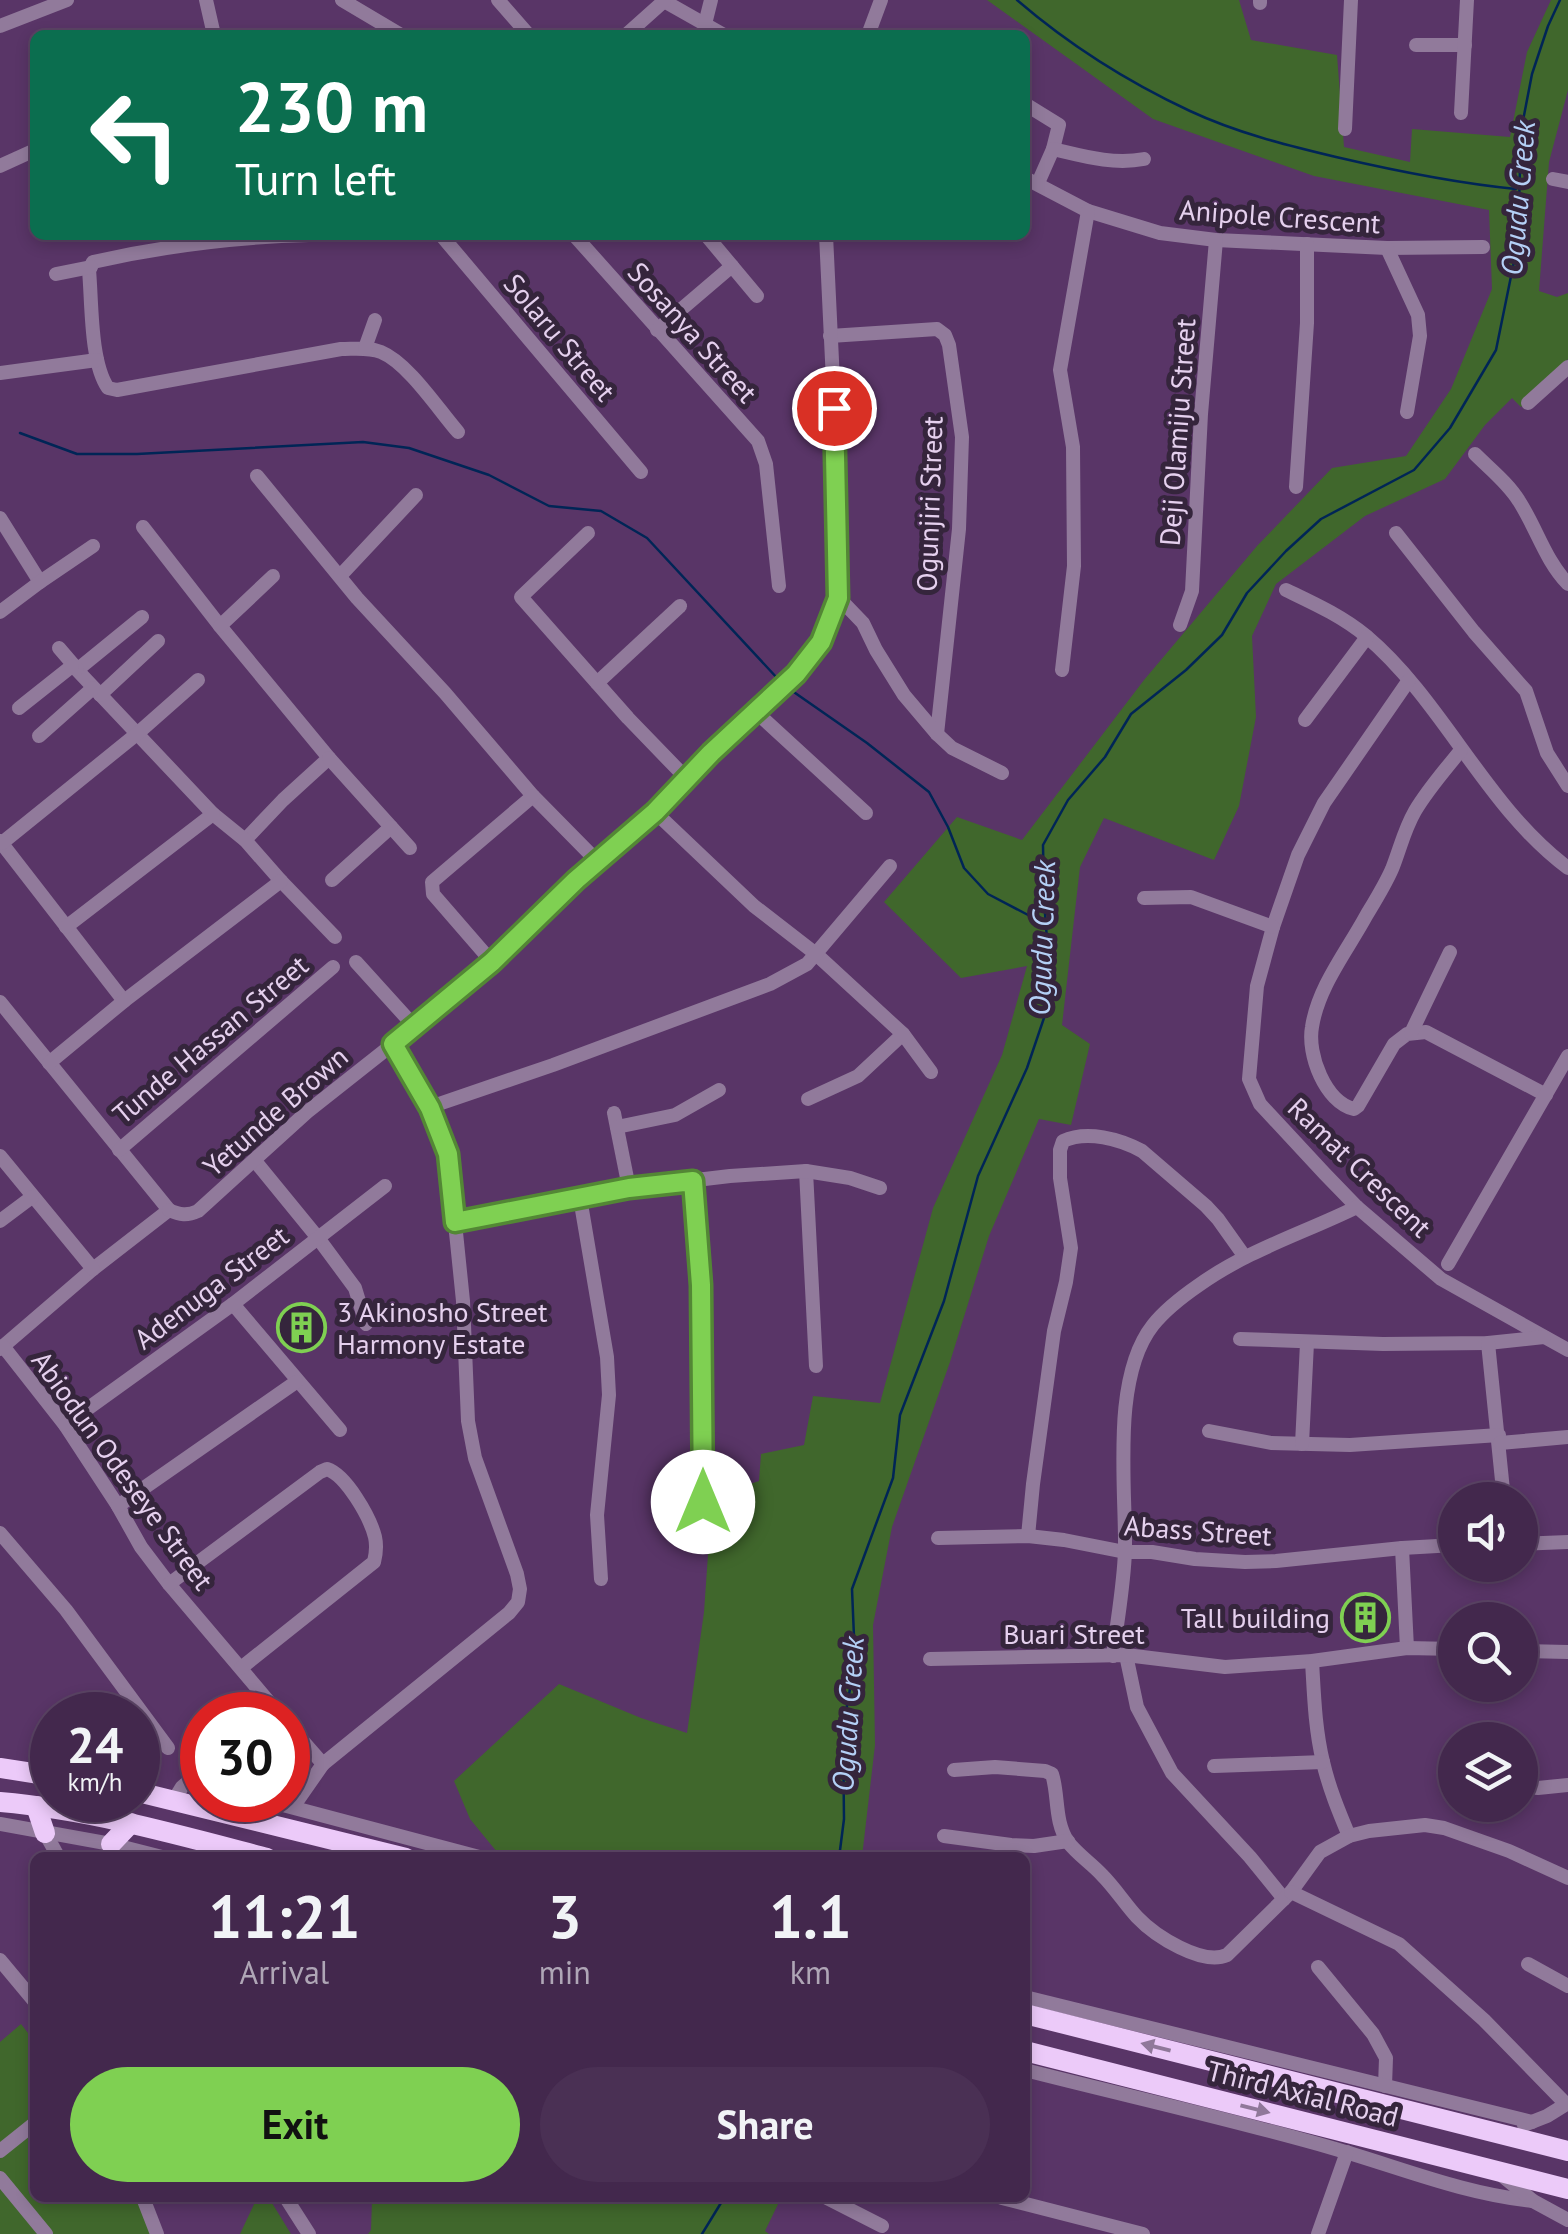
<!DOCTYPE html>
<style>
body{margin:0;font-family:"PT Sans",sans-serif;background:#4a3054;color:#f1f3f6;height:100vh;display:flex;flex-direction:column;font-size:38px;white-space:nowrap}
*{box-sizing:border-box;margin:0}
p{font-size:32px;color:#afa6b6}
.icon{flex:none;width:55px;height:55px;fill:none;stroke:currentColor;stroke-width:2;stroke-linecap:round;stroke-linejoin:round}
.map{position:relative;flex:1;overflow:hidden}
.drawer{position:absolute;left:30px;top:1852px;width:1000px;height:350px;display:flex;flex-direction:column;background:#43284d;border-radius:15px;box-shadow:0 5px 15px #0003,0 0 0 2px #5b4465}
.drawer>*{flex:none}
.top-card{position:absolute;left:30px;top:30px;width:1000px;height:210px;border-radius:15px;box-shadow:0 5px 15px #0003,0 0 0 2px #5b4465;background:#0b6e4f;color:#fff;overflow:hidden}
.buttons{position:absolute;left:1438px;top:1482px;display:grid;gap:20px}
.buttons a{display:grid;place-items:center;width:100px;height:100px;border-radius:50%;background:#43284d;box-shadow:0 5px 15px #0003,0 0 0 2px #5b4465;font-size:50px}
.speed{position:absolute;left:30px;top:1692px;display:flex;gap:20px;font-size:50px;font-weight:700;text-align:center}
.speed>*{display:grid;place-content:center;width:130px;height:130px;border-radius:50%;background:#43284d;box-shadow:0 5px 15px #0003,0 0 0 2px #5b4465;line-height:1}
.speed small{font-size:25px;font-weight:400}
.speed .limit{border:15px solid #d22;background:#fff;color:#111}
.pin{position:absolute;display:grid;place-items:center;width:85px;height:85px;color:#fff;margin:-42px;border:5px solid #fff;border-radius:50%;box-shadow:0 2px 10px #0007}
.me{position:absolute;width:110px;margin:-55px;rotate:0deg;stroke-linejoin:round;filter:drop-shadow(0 0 8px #0008)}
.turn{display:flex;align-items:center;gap:35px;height:210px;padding:0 40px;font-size:45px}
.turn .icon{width:130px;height:130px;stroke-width:2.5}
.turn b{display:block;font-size:70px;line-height:85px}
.eta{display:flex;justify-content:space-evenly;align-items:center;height:170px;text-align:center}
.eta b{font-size:60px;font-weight:700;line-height:70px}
.primary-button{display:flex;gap:20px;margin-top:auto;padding:20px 40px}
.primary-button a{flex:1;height:115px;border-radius:60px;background:#7fd052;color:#111;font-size:40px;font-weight:700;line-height:115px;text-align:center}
.primary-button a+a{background:#4a3054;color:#f1f3f6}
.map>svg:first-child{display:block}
</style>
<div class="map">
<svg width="1568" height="2234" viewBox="0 0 1568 2234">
<rect width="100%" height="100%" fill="#593567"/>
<g fill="#40672c">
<polygon points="987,0 1239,0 1251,40 1337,55 1344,147 1410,162 1412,129 1510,137 1527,52 1551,0 1568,0 1568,90 1549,162 1539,291 1557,297 1568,293 1568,359 1521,407 1512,398 1485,425 1445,479 1365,516 1276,584 1252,636 1256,717 1239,806 1214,860 1104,818 1080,867 1062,1025 1090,1044 1071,1125 1039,1119 989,1236 950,1362 892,1527 873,1625 875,1745 862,1857 517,1857 497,1852 470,1819 454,1781 559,1684 641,1718 687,1733 704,1612 712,1497 759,1481 761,1454 804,1445 813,1396 880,1403 933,1208 1002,1055 1027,966 961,978 884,902 957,817 1022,840 1144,680 1257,546 1332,468 1406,456 1451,389 1492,289 1489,210 1314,176 1153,119"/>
<polygon points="21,2024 35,2042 35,2198 141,2198 156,2234 0,2234 0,2042"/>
<polygon points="257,2198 269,2198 291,2234 240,2234"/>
<polygon points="370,2198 781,2198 765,2231 769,2234 368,2234 371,2230 372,2200"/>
</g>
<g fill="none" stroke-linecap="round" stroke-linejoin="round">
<g stroke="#002556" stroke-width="2.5">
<path d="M1017,0C1068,44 1128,82 1190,111C1237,133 1286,145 1336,157C1396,171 1455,183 1516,189"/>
<polyline points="20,433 77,454 137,454 363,442 409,448 489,475 549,506 601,511 647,538 778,679"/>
<polyline points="788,688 867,743 929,792 948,827 964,868 988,894 1030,916 1045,928"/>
<polyline points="839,1858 844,1819 843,1728 855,1661 852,1589 893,1478 900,1415 944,1301 978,1176 1027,1068 1045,1015 1049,966 1044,900 1043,845 1068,800 1105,757 1131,714 1186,670 1222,635 1247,593 1286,551 1321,519 1414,470 1450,428 1496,350 1518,242 1521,131 1532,74 1548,26 1560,0"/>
<polyline points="702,2234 724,2198"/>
</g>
<g stroke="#917a9b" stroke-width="14">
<polyline points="206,0 214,35"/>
<polyline points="342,0 401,35"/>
<polyline points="498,0 527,33"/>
<polyline points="662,0 724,35"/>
<polyline points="1260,0 1260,3"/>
<polyline points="705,24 711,0"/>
<polyline points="0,26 67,0"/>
<polyline points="626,35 664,1"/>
<polyline points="868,35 881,0"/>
<polyline points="1416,45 1465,45"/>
<polyline points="1025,104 1059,125 1053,149 1038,183"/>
<polyline points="1461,113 1467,0"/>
<polyline points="1345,129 1351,0"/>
<path d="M1053,149C1083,156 1113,165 1144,159"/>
<polyline points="0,166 35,150"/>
<polyline points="1025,178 1088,211 1160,233 1216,240 1387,248 1483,247"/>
<polyline points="1553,179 1568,182"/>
<path d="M309,235C237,237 163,246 93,262L89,270C92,302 90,362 108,388L117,390L341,349C355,349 368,347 381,352C408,363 438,409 458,432"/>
<polyline points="441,235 641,472"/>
<polyline points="574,235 758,441 766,464 779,586"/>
<polyline points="706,235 757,296"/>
<polyline points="1387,248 1418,315 1420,336 1407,412"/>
<polyline points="56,274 91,267"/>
<polyline points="657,330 732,266"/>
<polyline points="830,336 937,329 945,335 949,345 962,437 959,529 937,734"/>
<polyline points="365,348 375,320"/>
<polyline points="0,373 97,360"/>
<polyline points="1528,403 1568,367"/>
<path d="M1475,454C1490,469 1508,483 1519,501C1537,529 1545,560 1568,584"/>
<polyline points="257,476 357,598 445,693 533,796 597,861"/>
<polyline points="1296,487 1307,323 1307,244"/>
<polyline points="0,518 40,582"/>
<polyline points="143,527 220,626 329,758 283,800 245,840"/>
<polyline points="588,533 521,597 628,718 686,778"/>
<polyline points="1396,533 1474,632 1526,691 1547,753 1568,786"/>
<polyline points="340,576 416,495"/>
<path d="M1286,590C1313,603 1342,616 1366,636C1444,702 1485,806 1568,868"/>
<polyline points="838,597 863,623 876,650 904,695 937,734 952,748 1002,773"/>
<polyline points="0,612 40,582 93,546"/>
<polyline points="142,617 77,670 213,814 245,840 281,881 335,937"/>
<polyline points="1180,625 1192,591 1201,414 1216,240"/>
<polyline points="220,626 273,576"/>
<polyline points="59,648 77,669"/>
<polyline points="1062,670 1074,566 1073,447 1060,370 1088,211"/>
<polyline points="1409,680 1324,803 1298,855 1273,927 1257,986 1249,1079 1260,1104 1325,1174 1357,1207 1441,1279 1568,1350"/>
<polyline points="597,683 680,606"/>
<polyline points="100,695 158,641"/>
<polyline points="19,708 72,666"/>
<polyline points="755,711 866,813"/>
<polyline points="1305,720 1367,637"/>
<polyline points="39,736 93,688"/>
<path d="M1461,750C1445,770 1428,789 1415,811C1404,830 1400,849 1392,869C1385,885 1375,901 1366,916C1347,951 1318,987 1312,1027C1307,1054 1325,1102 1354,1109L1358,1106L1394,1044L1407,1034L1426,1032L1546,1095"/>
<polyline points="329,758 410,848"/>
<polyline points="655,812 754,906 816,954 903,1034 931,1072"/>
<polyline points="0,841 124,1001"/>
<polyline points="2,843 138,733 198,680"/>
<polyline points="332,880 391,827"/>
<polyline points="1144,898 1191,897 1273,927"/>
<polyline points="66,927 213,814"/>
<polyline points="356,962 414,1026"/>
<polyline points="492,962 433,894 432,882 533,796"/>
<polyline points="0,1002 169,1210 93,1269 0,1349"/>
<polyline points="1411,1033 1450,952"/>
<polyline points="49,1063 124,1001 281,881"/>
<polyline points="808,1099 858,1076 903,1034"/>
<polyline points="430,1107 553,1065 770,984 807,964 890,866"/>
<polyline points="614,1113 629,1188"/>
<polyline points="617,1127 675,1115 719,1090"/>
<polyline points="119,1150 333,967"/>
<polyline points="0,1156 93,1269"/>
<polyline points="255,1161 318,1238 355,1288 366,1324"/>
<polyline points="806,1171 816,1366"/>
<polyline points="693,1181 701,1285 703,1501"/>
<polyline points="580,1198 607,1357 609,1395 597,1515 601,1579"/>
<path d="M169,1210C180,1215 187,1216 198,1211L307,1112L393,1044L492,962L576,880L655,812L736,728L796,674L821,642L838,597L836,444L826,235"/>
<polyline points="0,1221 32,1197"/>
<polyline points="455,1222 629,1188 730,1176 806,1171 850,1178 880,1188"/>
<polyline points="1448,1264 1568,1056"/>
<polyline points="233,1304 340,1430"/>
<polyline points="1240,1339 1383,1344 1488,1343 1544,1337"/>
<polyline points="1488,1343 1504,1500"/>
<polyline points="3,1346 65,1425 118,1506 141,1547 169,1584 280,1715"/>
<polyline points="65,1425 233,1304 385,1186"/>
<polyline points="1209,1431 1271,1443 1350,1445 1499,1435"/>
<polyline points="1500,1443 1568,1437"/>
<polyline points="1302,1444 1307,1343"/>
<polyline points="118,1506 296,1382"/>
<polyline points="0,1533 66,1610 168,1748"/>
<path d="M1028,1536L1033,1484L1054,1331L1066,1282L1071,1248L1060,1178V1150L1063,1141C1087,1130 1120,1139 1142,1151L1206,1206L1218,1219L1245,1257"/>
<polyline points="938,1538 1028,1536 1064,1540 1125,1552 1152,1552 1195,1559 1245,1562 1276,1561 1402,1548 1455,1545"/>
<polyline points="1520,1544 1568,1542"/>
<polyline points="1402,1548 1407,1648"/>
<path d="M169,1584L320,1472L327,1469C346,1475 370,1517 375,1537C377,1546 376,1554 374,1562L241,1668"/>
<polyline points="1520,1651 1568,1652"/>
<polyline points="1126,1655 1137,1707 1172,1773 1250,1857 1284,1899"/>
<path d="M1113,1656C1117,1621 1124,1585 1125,1550C1126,1486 1111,1378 1153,1325C1165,1310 1183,1296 1199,1285C1248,1250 1304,1233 1357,1207"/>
<polyline points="930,1659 1126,1655 1225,1667 1312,1661 1407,1648 1455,1649"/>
<path d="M1312,1661C1314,1695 1315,1729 1323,1762C1329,1788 1339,1812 1349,1836"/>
<polyline points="288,1724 323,1764 509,1613 518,1602 520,1589 517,1574 475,1458 468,1421 463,1301 448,1154 430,1107 393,1044"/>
<polyline points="1214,1766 1323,1762"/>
<path d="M954,1770L995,1767L1045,1771L1052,1774C1059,1796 1054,1821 1068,1842C1077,1854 1092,1864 1102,1875C1115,1888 1125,1904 1137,1917C1155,1936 1202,1966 1227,1955L1291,1892L1320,1852L1349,1836L1369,1831L1425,1825L1444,1828L1509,1851L1568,1878"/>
<polyline points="1520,1786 1538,1788 1568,1785"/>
<polyline points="174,1800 182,1787 189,1781 202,1784"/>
<polyline points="264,1800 483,1858"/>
<polyline points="293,1807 323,1764"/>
<polyline points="0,1824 111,1844 166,1858"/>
<polyline points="45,1833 59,1858"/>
<polyline points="944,1836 1011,1845 1034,1846 1068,1841"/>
<polyline points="1291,1892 1399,1944 1484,2020 1566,2104"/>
<polyline points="0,1960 35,2002"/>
<polyline points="1528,1964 1568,1986"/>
<polyline points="1318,1967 1373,2034 1386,2058 1385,2086"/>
<polyline points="1025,1997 1532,2122"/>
<path d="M1025,2070C1127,2096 1231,2119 1332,2148C1399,2167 1463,2194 1533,2201"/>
<polyline points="1524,2125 1547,2116 1568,2103"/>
<polyline points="0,2151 35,2123"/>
<polyline points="1499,2173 1533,2201 1568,2220"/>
<polyline points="0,2178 46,2234"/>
<polyline points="143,2198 157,2234"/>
<polyline points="286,2198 309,2234"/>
<polyline points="827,2198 882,2226"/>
<polyline points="1002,2198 1143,2234"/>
<polyline points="1318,2234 1347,2152"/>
</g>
<g stroke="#eccaf9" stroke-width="20">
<polyline points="0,1768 52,1776"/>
<polyline points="138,1792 406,1858"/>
<path d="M0,1802C91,1810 179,1835 267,1858"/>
<polyline points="36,1806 45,1833"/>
<polyline points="111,1844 131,1823"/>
<polyline points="1025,2014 1568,2151"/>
<polyline points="1025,2051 1568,2189"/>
</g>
</g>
<defs><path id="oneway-solid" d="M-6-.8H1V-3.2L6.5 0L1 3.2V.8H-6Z" transform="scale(2.5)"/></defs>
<g fill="#90789a">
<use href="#oneway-solid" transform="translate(1156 2047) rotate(-166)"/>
<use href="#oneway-solid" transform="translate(1255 2109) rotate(14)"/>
</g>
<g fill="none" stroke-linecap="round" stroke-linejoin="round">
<defs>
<polyline id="route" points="703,1502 701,1285 693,1181 629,1188 455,1222 448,1154 430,1108 393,1044 492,962 576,880 655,812 711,753 796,674 821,642 838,598 834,408"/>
</defs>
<use href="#route" stroke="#538735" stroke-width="25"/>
<use href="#route" stroke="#7fd052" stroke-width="18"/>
</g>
<defs>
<symbol id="building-ring" viewBox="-11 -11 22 22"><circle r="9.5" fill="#35253c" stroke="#7fd052" stroke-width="1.5"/><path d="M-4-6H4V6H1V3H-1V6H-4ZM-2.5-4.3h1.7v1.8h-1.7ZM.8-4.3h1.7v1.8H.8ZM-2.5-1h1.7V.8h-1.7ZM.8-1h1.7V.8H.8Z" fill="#7fd052"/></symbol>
</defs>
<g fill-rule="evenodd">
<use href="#building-ring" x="274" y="1300" width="55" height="55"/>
<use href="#building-ring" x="1338" y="1590" width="55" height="55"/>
</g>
<g text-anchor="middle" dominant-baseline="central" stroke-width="10" stroke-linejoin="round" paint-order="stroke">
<g font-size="28" fill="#e5d0ee" stroke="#35253c">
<text transform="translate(1280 216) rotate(4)">Anipole Crescent</text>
<text transform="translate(693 332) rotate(48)">Sosanya Street</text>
<text transform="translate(560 337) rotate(50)">Solaru Street</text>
<text transform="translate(1177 432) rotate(-86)">Deji Olamiju Street</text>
<text transform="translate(929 504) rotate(-88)">Ogunjiri Street</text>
<text transform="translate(210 1039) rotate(-40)">Tunde Hassan Street</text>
<text transform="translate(275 1111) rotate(-41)">Yetunde Brown</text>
<text transform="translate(1360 1167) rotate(44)">Ramat Crescent</text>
<text transform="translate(211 1287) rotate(-37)">Adenuga Street</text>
<text transform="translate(123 1470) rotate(54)">Abiodun Odeseye Street</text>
<text transform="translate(1198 1530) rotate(4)">Abass Street</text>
<text x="1074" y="1633">Buari Street</text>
<text transform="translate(1303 2093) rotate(14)">Third Axial Road</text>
</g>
<g font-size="28" fill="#e5d0ee" stroke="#35253c" text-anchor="start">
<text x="337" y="1311">3 Akinosho Street<tspan x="337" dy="32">Harmony Estate</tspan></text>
<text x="1330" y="1617" text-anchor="end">Tall building</text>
</g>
<g font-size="30" font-style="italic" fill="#b4d0f6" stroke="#35253c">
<text transform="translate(1517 198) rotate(-85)">Ogudu Creek</text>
<text transform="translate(1041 938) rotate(-88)">Ogudu Creek</text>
<text transform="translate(847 1714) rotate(-86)">Ogudu Creek</text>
</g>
</g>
</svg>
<div class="buttons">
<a><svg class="icon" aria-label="sound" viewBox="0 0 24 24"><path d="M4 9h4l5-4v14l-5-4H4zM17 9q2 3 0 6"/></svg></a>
<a><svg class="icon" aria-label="search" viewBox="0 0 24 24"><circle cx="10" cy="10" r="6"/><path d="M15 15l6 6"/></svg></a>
<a><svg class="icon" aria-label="layers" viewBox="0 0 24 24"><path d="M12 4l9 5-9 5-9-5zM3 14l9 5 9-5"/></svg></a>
</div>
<div class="speed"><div>24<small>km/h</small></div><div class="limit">30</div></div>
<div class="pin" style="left:834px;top:408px;background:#d93025"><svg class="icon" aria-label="arrive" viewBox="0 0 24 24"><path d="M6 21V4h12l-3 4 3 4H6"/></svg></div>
<svg class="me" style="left:703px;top:1502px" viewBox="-20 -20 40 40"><circle r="19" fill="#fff"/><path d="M0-13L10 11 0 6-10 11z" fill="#7fd052"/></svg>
<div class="top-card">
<div class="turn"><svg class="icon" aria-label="left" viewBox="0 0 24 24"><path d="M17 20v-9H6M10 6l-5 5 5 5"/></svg><div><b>230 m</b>Turn left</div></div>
</div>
<section class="drawer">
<div class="eta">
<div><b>11:21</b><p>Arrival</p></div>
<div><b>3</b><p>min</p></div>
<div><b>1.1</b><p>km</p></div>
</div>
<div class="primary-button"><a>Exit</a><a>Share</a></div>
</section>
</div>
